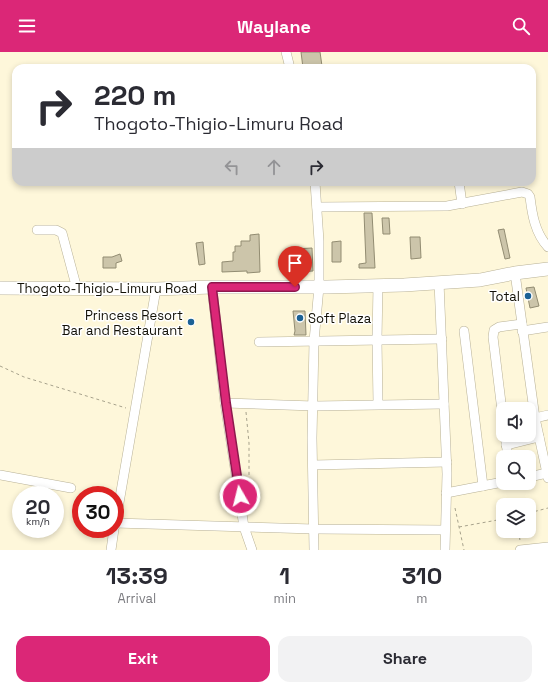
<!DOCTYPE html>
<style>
body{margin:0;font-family:"Space Grotesk",sans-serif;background:#f2f2f3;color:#2b2b33;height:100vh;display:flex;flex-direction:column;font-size:15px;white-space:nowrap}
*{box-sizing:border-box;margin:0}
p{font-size:13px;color:#7c7c81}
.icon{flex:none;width:22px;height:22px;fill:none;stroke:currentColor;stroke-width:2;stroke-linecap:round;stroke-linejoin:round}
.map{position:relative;height:498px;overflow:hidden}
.details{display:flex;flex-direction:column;background:#fff;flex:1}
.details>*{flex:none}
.top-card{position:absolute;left:12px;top:12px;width:524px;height:122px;border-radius:12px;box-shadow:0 2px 6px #0003;background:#fff;color:#2b2b33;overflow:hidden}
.controls{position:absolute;left:496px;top:350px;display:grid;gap:8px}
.controls a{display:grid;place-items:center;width:40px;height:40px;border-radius:8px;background:#fff;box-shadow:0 2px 6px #0003;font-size:20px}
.speed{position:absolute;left:12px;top:434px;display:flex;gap:8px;font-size:20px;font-weight:700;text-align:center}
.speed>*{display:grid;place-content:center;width:52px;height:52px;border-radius:50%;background:#fff;box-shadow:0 2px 6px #0003;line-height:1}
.speed small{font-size:10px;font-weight:400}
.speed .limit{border:6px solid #d22;background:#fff;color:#111}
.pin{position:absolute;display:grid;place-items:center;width:34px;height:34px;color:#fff;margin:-41px -17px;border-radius:50% 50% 50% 0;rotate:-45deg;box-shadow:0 0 4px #0007}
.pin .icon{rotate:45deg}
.me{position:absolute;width:44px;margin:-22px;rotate:352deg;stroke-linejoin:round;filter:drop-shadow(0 0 3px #0008)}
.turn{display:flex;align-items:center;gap:14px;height:84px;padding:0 16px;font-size:18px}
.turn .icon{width:52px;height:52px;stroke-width:2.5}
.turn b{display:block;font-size:28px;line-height:34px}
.lanes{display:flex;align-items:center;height:38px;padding:0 16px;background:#0003;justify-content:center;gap:20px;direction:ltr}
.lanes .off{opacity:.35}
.eta{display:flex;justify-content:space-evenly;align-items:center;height:68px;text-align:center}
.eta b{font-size:24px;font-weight:700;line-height:28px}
.action{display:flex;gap:8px;margin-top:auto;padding:8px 16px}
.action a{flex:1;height:46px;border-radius:12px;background:#db2777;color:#fff;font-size:16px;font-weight:700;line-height:46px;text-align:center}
.action a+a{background:#f2f2f3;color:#2b2b33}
header{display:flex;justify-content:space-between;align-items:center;height:52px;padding:0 16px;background:#db2777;color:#fff;font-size:18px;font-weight:700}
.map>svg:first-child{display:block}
</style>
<header><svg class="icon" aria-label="menu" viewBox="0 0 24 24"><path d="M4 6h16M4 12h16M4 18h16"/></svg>Waylane<svg class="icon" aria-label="search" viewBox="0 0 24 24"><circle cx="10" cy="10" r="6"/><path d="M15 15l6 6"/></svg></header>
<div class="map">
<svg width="548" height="498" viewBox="0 0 548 498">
<rect width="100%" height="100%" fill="#fef7da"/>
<g fill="#ccc5aa" stroke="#928c72">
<polygon points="301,0 320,0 322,14 303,16"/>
<polygon points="364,161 372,161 375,216 359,216 359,212 366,211"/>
<polygon points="382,166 389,166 390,182 383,182"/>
<polygon points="504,177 510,206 505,207 498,178"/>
<polygon points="259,182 260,220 247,221 247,219 222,220 222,210 233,209 233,200 235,200 235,194 241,194 241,189 250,189 250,183"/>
<polygon points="410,185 420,185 421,206 411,207"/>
<polygon points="341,189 341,210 332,210 332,190"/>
<polygon points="203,190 205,212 199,213 196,191"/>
<polygon points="312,196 313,219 296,220 294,197"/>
<polygon points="120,202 122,209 116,211 116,216 103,216 103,205 112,205"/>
<polygon points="534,235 539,254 530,256 526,236"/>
<polygon points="293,259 305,259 306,283 294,283 295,279"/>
</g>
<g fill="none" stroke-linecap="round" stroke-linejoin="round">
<defs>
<g id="minor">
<polyline points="286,0 290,16"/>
<polyline points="459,130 462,152"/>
<path d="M317,155L447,154L522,140L528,142L530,145C532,162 535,181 548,195"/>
<polyline points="37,178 56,178 62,181 77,237"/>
<polyline points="515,221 535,366 548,426"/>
<polyline points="439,230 447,422 445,498"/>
<polyline points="378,233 377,288 378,352"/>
<polyline points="212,235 225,351 244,475 252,498"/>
<polyline points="464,279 483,434"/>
<polyline points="522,279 548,275"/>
<polyline points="259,290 442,287"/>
<polyline points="225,351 314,354 444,352"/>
<polyline points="535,366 548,363"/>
<polyline points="503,367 493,285 494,278 499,275 522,272"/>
<polyline points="505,383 508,405"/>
<polyline points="506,393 539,385"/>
<polyline points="313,413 447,410"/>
<polyline points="0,423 71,436"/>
<polyline points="529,425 547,421"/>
<polyline points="446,441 503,430"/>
<polyline points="115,471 314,477 445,478"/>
<polyline points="115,474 156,237"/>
<polyline points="111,498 114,477"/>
<polyline points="314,498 312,386 314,289 319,235 319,189 315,130"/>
<polyline points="520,498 548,495"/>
</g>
<polyline id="highway" points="0,236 156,237 212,235 327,235 404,233 480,228 515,221 548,217"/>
</defs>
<use href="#minor" stroke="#b8b196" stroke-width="10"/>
<use href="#highway" stroke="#b8b196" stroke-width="14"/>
<g stroke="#a7a28c" stroke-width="1" stroke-dasharray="3 3" stroke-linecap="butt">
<polyline points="0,314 24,325 126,356"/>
<polyline points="246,360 249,391 249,453"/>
<polyline points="455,456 464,498"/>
<polyline points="529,461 548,456"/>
<polyline points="459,475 503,467"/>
<polyline points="519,479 520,489"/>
</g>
<use href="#minor" stroke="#fff" stroke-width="9"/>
<use href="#highway" stroke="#fff" stroke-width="13"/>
</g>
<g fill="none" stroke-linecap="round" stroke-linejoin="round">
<defs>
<polyline id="route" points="240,444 226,351 212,235 295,235"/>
</defs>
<use href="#route" stroke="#8e194d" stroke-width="10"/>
<use href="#route" stroke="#db2777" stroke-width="7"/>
</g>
<g fill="#1b6195" stroke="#fff" stroke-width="1.5">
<circle cx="528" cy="244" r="4"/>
<circle cx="300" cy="266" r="4"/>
<circle cx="191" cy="270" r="4"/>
</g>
<g text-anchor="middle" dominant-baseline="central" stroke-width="3" stroke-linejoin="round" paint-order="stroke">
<g font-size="13" fill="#121006" stroke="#fff">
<text x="107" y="236">Thogoto-Thigio-Limuru Road</text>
</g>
<g font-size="13" fill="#121006" stroke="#fff" text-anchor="end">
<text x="520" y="244">Total</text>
<text x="183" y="263">Princess Resort<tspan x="183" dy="15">Bar and Restaurant</tspan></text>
<text x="308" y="266" text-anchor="start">Soft Plaza</text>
</g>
</g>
</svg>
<div class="controls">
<a><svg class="icon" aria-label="sound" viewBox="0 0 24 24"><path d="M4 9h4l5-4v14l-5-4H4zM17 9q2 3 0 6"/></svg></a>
<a><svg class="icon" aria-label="search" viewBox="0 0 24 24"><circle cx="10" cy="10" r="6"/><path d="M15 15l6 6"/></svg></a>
<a><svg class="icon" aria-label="layers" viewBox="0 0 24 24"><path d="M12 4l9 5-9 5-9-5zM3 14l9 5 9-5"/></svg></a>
</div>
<div class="speed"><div>20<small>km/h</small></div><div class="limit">30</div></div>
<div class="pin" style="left:295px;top:235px;background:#d93025"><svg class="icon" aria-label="arrive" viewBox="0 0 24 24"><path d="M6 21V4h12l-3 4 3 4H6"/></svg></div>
<svg class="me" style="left:240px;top:444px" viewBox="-20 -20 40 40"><circle r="17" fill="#db2777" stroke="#fff" stroke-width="3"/><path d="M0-11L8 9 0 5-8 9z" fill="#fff"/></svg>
<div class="top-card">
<div class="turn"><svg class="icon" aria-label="right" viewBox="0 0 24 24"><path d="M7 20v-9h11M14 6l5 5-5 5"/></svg><div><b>220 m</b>Thogoto-Thigio-Limuru Road</div></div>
<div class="lanes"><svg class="icon off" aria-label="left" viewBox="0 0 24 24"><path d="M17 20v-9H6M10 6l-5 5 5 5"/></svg><svg class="icon off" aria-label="ahead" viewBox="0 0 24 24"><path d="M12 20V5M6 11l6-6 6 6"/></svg><svg class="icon" aria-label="right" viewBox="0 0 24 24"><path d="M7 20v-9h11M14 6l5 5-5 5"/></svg></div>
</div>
</div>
<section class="details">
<div class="eta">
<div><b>13:39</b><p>Arrival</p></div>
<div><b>1</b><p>min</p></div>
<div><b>310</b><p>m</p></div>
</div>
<div class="action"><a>Exit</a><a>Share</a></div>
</section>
